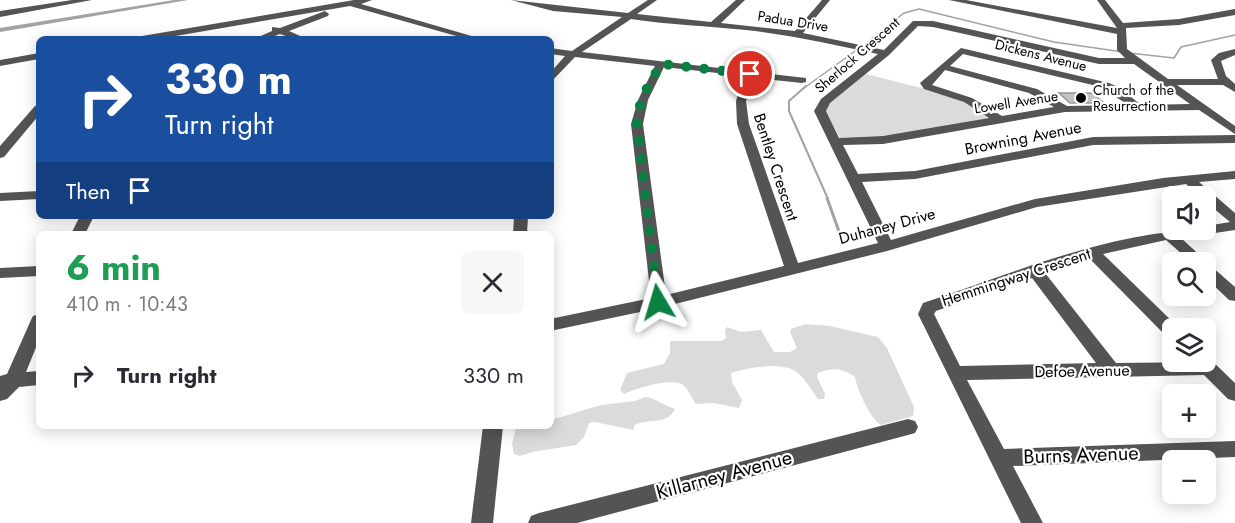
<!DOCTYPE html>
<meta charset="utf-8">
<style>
body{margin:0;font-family:Jost,sans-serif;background:#f7f7f7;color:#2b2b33;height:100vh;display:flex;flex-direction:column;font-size:22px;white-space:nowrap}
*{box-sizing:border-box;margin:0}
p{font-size:20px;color:#7c7c81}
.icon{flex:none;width:33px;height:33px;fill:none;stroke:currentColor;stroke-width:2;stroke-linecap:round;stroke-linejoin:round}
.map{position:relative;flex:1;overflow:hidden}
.details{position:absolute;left:36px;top:231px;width:518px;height:198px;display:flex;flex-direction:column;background:#fff;border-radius:9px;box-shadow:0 3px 15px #0003}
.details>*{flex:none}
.top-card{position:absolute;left:36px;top:36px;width:518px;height:183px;border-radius:9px;box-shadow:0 3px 15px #0003;background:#1a4fa0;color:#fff;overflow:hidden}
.fabs{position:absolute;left:1162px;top:186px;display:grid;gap:12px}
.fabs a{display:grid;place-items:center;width:54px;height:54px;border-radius:9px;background:#fff;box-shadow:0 3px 15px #0003;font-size:30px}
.pin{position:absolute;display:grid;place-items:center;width:51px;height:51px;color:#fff;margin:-26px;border:3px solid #fff;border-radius:50%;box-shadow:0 2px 6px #0007}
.me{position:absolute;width:66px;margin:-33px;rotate:353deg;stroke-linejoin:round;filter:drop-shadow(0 0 4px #0008)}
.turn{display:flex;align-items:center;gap:21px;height:126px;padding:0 30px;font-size:27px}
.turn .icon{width:78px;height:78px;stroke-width:2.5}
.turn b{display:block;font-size:42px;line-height:51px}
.then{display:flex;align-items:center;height:57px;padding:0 30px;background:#0003;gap:12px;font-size:22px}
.round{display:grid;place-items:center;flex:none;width:63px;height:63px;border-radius:9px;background:#f7f7f7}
.overview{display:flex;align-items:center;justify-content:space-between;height:102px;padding:0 30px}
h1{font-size:36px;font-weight:700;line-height:45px;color:#1e9e55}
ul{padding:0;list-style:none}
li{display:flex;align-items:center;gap:18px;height:84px;padding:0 30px}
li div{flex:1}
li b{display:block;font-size:22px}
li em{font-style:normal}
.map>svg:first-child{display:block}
</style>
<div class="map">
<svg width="1235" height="523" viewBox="0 0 1235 523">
<rect width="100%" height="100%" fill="#fff"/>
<g fill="#dbdbdb">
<polygon points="866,74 957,97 988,118 897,135 840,138 826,112 827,105"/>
<path d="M805,324L830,326L878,337L887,348L914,407L913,416L881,425C870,419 857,389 855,377C843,368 832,367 818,373L817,377L825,394L824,399H818C811,390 803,374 793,370C777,362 747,368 731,373L732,382L742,400L739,408L714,403L696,404C691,398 689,389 682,384C670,378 636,388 624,394L620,390L627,373L664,364L670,353V341H722L726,338L725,330L727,327L741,332L761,330L774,352H790L797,348L790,332L791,329Z"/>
<path d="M645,397C653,397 665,406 675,409C667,426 648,418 635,425L633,430L595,422L589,423L584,437L576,445L532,452L520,456L514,454L512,444L516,428L521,426H550L551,420L601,405L635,401Z"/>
</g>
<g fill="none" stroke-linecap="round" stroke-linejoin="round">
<g stroke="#a2a2a2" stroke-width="1.5">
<polyline points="865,44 904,13 919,9 1054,42 1123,52"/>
<polyline points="1129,53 1174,58 1181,47 1235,35"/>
<polyline points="804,88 858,49"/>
</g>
<polyline stroke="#a2a2a2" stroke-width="2" points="806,86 789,101 789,111 828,199"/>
<polyline stroke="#a2a2a2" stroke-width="3" points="827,198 841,237"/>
<polygon fill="#a2a2a2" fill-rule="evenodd" points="174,0 188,0 0,32 0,28"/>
</g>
<polygon fill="#c4c4c4" stroke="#989898" stroke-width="1.5" points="1059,93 1092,93 1104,103 1070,103"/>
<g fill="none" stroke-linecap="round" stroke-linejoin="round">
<g fill="#545454" fill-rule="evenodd">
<polygon points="72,0 92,0 0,17 0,11"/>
<polygon points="354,0 372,0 361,4 482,39 467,39 350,6 158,39 137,39 142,36"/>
<path d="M511,0L628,13L648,0H657L637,14L711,22L736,0H745L721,23L795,31L822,0H830L803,33L884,50L913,21H933L1099,58H1125L1117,50V34L949,0H966L1117,28L1097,0H1105L1123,23L1179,19L1235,9V15L1179,25L1126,28L1127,49L1168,79H1218L1211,60L1219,53L1235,49V55L1221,61L1226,76L1235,84V92L1223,85H1177L1235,126V134L1199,110L1065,112L883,144L843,145L858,174L915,171L1093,137L1235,135V143L1093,145L915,179L862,182L891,240L1035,199L1163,178L1235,171V179L1199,182L1235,213V230L1181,238L1204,259L1207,262L1206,263L1191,262L1166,240L1103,254L1179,328H1173V339L1167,337L1089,258L1045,273L1116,363L1206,362V357H1208L1235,383V401L1228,399L1204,375L967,380L1004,449L1235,441V457L1013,466L1043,523H1021L918,314L923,303C1011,274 1112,230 1206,230V226L1230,222L1206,202V196H1200L1186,184L1037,207L887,251L659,308L550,331V319L651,298L631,124L638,100L655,66L575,57L550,83V73L565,56L550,54V48L572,51L622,17L553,11ZM631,19C670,25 708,26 746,30C791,35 835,45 878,54L821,99L814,111L878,243L798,263L749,124L746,101L754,78L802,83L806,82V78L582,52ZM918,26L933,27L1099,64H1134L1190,104L1141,105L1120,88L1109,83L961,48L920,83L924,89L964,102L989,118L883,136L839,138L826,111L830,103L889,55ZM963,54L1101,87L1128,105L1067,106L1037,89L950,66ZM664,67L744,76L736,101L737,124L784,266L666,295L643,124L648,100ZM945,70L1029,93L1054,107L1002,116L972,98L932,85ZM1032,278L1096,363L960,366L934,314L936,311Z"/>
<polygon points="325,11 329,14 328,16 289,31 307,39 294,39 280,34 267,39 254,39 272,31 272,27 280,28"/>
<polygon points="39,53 39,59 0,66 0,60"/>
<polygon points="39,105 39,115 4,157 0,158 0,146 35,106"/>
<polygon points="39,191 39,199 0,201 0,193"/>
<polygon points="80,216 94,216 85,234 71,234"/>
<polygon points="514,216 528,216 527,234 513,234"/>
<polygon points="1206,264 1211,266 1235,287 1235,301 1229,300 1206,278"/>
<polygon points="39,266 39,276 0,278 0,268"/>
<polygon points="39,314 39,340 26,372 39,371 39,385 19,387 7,399 0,401 0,376 7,374 31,320 33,316"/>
<polygon points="908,419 915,421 918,427 915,433 908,435 577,523 528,523 531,516 539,513"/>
<polygon points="483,426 503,426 493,523 471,523"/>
</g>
</g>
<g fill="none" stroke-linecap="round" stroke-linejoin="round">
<polyline stroke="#0b8043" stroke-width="10" stroke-dasharray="0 18" points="658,302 637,124 639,108 647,88 661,64 750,74"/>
</g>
<circle fill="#000" stroke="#fff" stroke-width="2" cx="1081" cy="98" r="6"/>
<g text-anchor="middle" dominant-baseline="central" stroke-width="4.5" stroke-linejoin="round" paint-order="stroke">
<g font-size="14" fill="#000" stroke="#fff">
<text transform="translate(793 21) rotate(9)">Padua Drive</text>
<text transform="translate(857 55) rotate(-41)">Sherlock Crescent</text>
<text transform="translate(1041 55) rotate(14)">Dickens Avenue</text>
<text transform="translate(1016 102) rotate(-9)">Lowell Avenue</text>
</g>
<g font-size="14" fill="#000" stroke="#fff" text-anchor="start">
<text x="1093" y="90">Church of the<tspan x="1093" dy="16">Resurrection</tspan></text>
</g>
<g font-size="16" fill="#000" stroke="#fff">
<text transform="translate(1023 138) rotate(-11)">Browning Avenue</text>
<text transform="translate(776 167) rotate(72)">Bentley Crescent</text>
<text transform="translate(887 226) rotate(-15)">Duhaney Drive</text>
<text transform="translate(1016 277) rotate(-18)">Hemmingway Crescent</text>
<text transform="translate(1082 371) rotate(-1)">Defoe Avenue</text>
</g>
<g font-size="20" fill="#000" stroke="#fff">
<text transform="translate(1081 455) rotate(-2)">Burns Avenue</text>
<text transform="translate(724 475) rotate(-15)">Killarney Avenue</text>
</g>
</g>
</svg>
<div class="fabs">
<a><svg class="icon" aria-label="sound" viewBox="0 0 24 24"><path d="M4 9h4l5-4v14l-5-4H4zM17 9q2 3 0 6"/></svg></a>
<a><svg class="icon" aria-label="search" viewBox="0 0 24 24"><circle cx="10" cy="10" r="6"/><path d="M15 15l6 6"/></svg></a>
<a><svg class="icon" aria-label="layers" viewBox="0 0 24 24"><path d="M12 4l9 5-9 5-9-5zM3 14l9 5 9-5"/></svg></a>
<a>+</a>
<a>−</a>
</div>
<div class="pin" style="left:750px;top:74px;background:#d93025"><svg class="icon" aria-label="arrive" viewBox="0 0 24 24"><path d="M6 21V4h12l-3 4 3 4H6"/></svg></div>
<svg class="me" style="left:658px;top:302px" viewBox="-20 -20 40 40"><path d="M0-17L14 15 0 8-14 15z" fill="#0b8043" stroke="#fff" stroke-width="4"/></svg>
<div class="top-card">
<div class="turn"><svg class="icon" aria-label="right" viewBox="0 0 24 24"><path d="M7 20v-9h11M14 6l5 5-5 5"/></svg><div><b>330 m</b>Turn right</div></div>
<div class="then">Then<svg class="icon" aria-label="arrive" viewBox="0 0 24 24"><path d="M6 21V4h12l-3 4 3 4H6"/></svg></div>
</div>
<section class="details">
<div class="overview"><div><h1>6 min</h1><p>410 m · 10:43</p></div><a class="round"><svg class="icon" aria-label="close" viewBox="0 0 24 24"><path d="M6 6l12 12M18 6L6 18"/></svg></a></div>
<ul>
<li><svg class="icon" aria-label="right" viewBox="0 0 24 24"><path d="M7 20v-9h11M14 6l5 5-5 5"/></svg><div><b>Turn right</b></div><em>330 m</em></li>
</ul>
</section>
</div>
